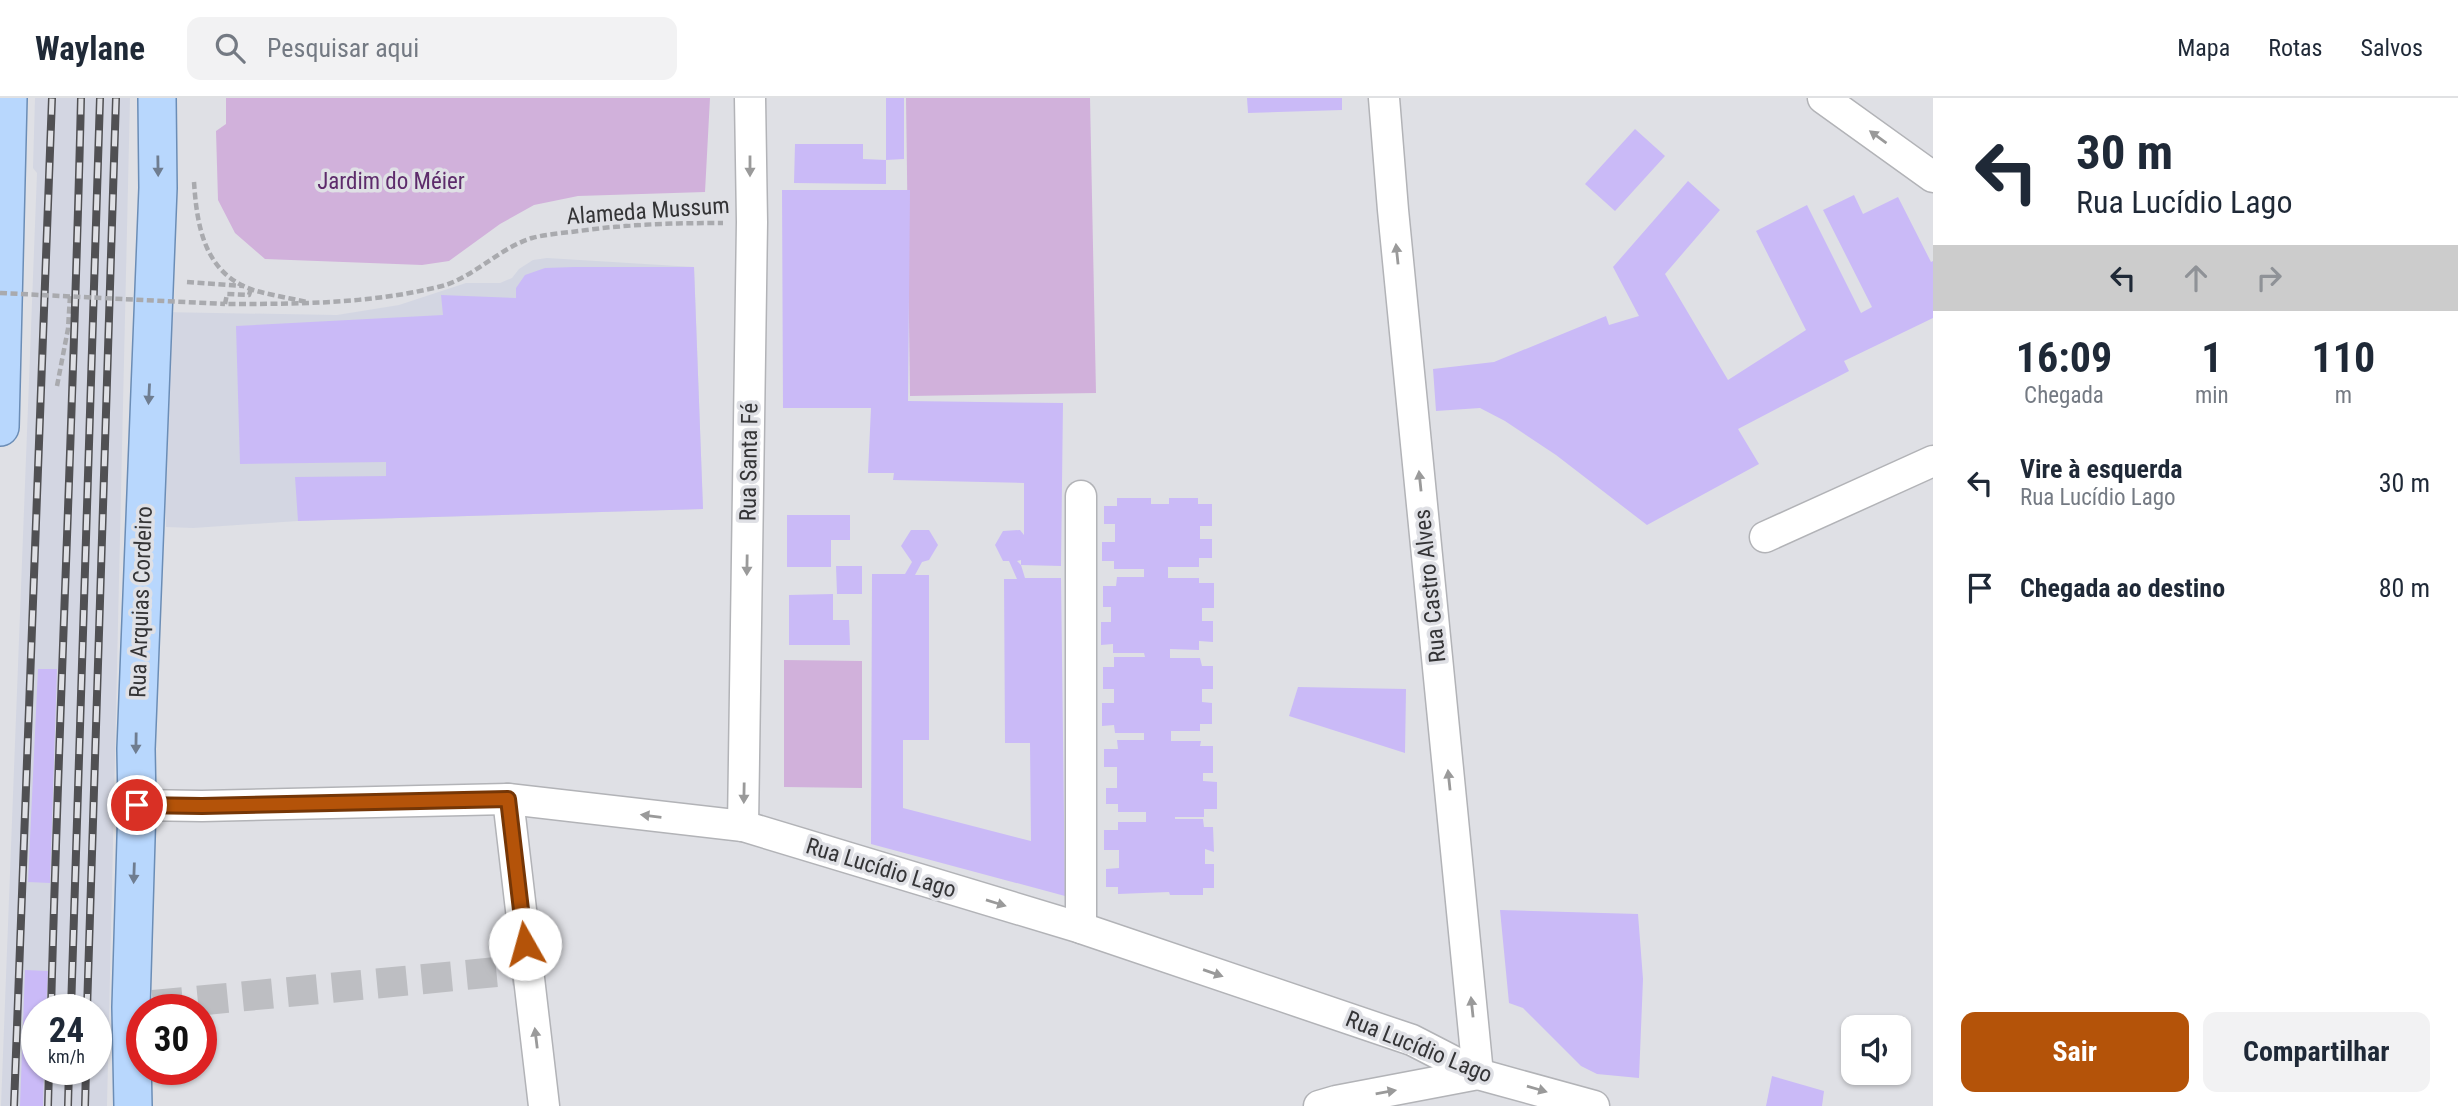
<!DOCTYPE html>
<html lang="pt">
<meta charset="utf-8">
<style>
body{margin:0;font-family:"Roboto Condensed",sans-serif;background:#f2f2f3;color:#1f2937;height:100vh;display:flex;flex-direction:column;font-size:26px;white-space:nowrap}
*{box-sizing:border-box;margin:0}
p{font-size:23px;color:#747a83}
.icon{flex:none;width:38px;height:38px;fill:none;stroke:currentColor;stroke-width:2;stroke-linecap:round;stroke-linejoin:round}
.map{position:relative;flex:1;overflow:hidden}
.sheet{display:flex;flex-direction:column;background:#fff;width:525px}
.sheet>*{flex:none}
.guide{background:#fff;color:#1f2937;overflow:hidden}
.controls{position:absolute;left:1841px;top:917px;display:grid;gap:14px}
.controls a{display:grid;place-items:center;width:70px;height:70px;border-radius:14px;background:#fff;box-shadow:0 2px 5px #0004;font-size:35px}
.speed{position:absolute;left:21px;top:896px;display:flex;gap:14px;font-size:35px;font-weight:700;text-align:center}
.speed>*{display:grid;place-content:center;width:91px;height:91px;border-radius:50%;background:#fff;box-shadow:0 2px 5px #0004;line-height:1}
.speed small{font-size:18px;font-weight:400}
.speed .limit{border:10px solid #d22;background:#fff;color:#111}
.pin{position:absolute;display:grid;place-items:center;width:60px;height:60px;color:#fff;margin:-30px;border:4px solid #fff;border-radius:50%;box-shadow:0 2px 7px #0007}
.me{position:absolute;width:77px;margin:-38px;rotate:353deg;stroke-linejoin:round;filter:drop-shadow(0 0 5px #0008)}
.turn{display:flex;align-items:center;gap:24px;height:147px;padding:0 28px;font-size:32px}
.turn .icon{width:91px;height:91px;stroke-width:2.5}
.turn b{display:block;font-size:49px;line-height:60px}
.lanes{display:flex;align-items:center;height:66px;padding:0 28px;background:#0003;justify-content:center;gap:35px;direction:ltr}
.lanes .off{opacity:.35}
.eta{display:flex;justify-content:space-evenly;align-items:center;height:119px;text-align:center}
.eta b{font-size:42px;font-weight:700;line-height:49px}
.primary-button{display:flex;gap:14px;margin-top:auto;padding:14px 28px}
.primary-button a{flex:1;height:80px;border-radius:14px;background:#b45309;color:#fff;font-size:28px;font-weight:700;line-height:80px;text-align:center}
.primary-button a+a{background:#f2f2f3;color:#1f2937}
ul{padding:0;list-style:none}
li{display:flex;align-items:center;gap:21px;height:105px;padding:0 28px}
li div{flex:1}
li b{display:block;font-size:26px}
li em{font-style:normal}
header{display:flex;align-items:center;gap:42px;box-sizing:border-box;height:98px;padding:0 35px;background:#fff;border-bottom:2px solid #e0e1e3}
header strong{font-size:33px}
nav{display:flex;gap:38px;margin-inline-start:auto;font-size:24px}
.search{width:490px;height:63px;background:#f2f2f3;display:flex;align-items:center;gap:18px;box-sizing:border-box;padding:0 24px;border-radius:14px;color:#747a83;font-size:26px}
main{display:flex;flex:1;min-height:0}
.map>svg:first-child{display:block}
</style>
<header>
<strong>Waylane</strong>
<div class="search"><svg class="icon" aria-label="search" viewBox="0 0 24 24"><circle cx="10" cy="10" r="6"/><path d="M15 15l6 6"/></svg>Pesquisar aqui</div>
<nav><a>Mapa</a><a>Rotas</a><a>Salvos</a></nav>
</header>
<main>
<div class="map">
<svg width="1933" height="1008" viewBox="0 0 1933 1008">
<rect width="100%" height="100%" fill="#dfe0e5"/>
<g fill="#d3d6e2" fill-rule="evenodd">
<path d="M35,0H130L107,1008H1L37,75L33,70ZM37,912H96V971H37Z"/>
<polygon points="547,160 694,169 703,411 298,423 193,430 166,429 160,214 337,217 399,207 466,185 500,185 512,180 519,171 533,162"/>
</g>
<g fill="#d1b1db">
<polygon points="226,0 710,0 705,94 578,98 534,107 500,126 449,163 422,167 265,161 235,135 218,102 216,33 226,26"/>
<polygon points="906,0 1090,0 1096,295 910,298"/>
<polygon points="784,562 862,563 862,690 784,689"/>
</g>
<g fill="#cabaf7">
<polygon points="886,0 904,0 904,61 886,62"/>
<polygon points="1247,0 1342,0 1342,12 1248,15"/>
<polygon points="1635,31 1665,58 1615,113 1585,86"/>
<polygon points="795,46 863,46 863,61 886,62 886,86 794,85"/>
<polygon points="1688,83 1720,112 1665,176 1728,282 1806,232 1756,133 1807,107 1861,215 1872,209 1823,112 1854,97 1863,116 1898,99 1931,164 1933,163 1933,220 1844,263 1849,273 1738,331 1759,366 1647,427 1556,357 1505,323 1480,310 1436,313 1433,271 1494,264 1606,218 1609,227 1639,218 1613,169"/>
<polygon points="782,92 910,92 908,303 1063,305 1061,468 1021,467 1021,462 1017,463 1021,467 1025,480 1061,480 1065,798 871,746 872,476 905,476 912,464 901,448 911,432 929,432 938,447 929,462 922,464 915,477 929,477 929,642 903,642 903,710 1031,743 1030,645 1005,645 1004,481 1017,481 1009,463 1003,463 995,447 1003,433 1020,432 1024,437 1024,385 893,382 894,375 868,375 871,310 783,310"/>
<polygon points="574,169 694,169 703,411 298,423 295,379 386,378 386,364 240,366 236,228 443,217 441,197 516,200 516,190 525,177 545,170"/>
<polygon points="1117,400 1151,400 1151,406 1169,406 1169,400 1198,400 1198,406 1212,406 1212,428 1200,428 1200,441 1212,441 1212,460 1199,460 1199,469 1168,469 1168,480 1199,480 1199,485 1214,485 1214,510 1202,510 1202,523 1213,523 1213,544 1199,543 1199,552 1170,551 1170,560 1200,560 1202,568 1213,568 1213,591 1202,591 1202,604 1212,605 1212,626 1200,626 1200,633 1171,633 1171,643 1201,643 1200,648 1213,648 1213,675 1203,675 1203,683 1217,684 1217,711 1204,711 1204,719 1175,719 1175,721 1203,721 1204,729 1213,729 1214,754 1205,751 1205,766 1214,766 1214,790 1203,790 1203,797 1170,797 1169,794 1118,796 1118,789 1106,789 1106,771 1119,770 1119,752 1104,752 1104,732 1118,732 1118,724 1146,724 1146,714 1118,714 1118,706 1106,706 1106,690 1117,690 1117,669 1104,669 1104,651 1118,651 1117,642 1144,642 1144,635 1115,635 1114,627 1102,628 1102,605 1114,605 1114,591 1103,591 1103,569 1114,569 1114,559 1145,559 1144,555 1113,555 1113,546 1101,547 1101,524 1111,524 1111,509 1103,509 1103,488 1116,488 1117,479 1144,479 1144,471 1114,471 1114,463 1102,463 1102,444 1115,444 1115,426 1104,426 1104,408 1117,408"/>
<polygon points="787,417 850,417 850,442 831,442 831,469 787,469"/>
<polygon points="836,468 862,468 862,496 837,496"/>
<polygon points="833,496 833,522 849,522 850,547 789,547 789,497"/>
<polygon points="38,571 57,571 50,785 28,784"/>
<polygon points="1298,589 1406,591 1405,655 1289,618"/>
<polygon points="1500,812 1638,816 1643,881 1639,980 1597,976 1581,968 1523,910 1509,905"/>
<polygon points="25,872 48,873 46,912 37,912 37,971 44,971 43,1008 20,1008"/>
<polygon points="1772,978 1824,993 1822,1008 1766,1008"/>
</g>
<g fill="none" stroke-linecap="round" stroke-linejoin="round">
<polyline stroke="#bdbec2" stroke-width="30" stroke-dasharray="30 15" stroke-linecap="butt" points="153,907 528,871"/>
<defs>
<g id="minor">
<polyline points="1384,0 1393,112 1478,976"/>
<polyline points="1823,0 1933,79"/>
<polyline points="1765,439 1933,363"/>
<polyline points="508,701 544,1008"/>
<polyline points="137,707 202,708 508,701 743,728 1081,830 1412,942 1478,976 1594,1008"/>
<polyline points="743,728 752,124 750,0"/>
<polyline points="1081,830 1081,398"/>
<polyline points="1319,1008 1336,1003 1478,976"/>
</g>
<g id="major">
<polyline points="0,329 8,0"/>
<polyline points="133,1008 131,909 137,707 136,651 158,90 157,0"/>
</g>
</defs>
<use href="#minor" stroke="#b2b3b7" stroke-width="33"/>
<use href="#major" stroke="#6b8db6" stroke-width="40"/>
<g stroke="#a9aaae" stroke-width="4.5" stroke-dasharray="7 3.5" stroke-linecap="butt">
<path d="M194,84C197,128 204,175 253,192C270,197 289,200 307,204"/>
<polyline points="187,184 244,188"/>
<path d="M251,191L249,197L227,196L225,206C297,206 368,206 438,189C473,181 497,151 532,140C547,136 564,135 579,133C628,126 675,125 723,125"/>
<polyline points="57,288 68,231 70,198"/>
</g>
<use href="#minor" stroke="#fff" stroke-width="30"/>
<use href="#major" stroke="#b8d7fd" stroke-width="37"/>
<defs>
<g id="rail">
<path d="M51,912C59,608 74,304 81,0"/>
<polyline points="71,912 100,0"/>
<polyline points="87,912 116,0"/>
<polyline points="14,1008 52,0"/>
<polyline points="48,1008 49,971"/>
<polyline points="68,1008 69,971"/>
<polyline points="85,1008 86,971"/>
</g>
</defs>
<use href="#rail" stroke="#505053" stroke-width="8"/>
<use href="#rail" stroke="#dfe0e5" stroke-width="5" stroke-dasharray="16" stroke-linecap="butt"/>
<polyline stroke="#a9aaae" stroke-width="4.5" stroke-dasharray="7 3.5" stroke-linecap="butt" points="0,195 225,206"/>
</g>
<defs><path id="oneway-solid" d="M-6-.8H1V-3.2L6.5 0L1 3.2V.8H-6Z" transform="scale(1.75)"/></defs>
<g fill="#9a9a9a">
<use href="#oneway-solid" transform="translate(1878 39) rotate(-144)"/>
<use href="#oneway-solid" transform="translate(750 68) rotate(90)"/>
<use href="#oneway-solid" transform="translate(1397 156) rotate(-96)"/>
<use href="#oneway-solid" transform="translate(1420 383) rotate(-96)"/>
<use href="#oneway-solid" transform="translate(747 467) rotate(91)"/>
<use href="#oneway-solid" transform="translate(1449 682) rotate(-96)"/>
<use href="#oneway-solid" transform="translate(744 695) rotate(91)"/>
<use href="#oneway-solid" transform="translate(651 718) rotate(-173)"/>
<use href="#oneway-solid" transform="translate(996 805) rotate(17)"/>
<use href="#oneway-solid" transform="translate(1213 875) rotate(19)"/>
<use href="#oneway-solid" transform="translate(1472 909) rotate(-96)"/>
<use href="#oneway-solid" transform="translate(536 940) rotate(-97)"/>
<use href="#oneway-solid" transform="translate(1537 991) rotate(16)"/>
<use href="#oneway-solid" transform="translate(1386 994) rotate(-10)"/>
</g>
<g fill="#6f7d90">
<use href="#oneway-solid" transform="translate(158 68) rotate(89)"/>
<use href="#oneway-solid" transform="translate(149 296) rotate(93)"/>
<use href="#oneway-solid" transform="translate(136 645) rotate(91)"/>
<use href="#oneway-solid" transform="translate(134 775) rotate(92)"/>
</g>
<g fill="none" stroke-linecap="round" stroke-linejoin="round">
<defs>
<polyline id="route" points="137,707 202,708 508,701 525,846"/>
</defs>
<use href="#route" stroke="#753606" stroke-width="18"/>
<use href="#route" stroke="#b45309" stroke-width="12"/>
</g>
<g text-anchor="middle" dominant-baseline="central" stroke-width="7" stroke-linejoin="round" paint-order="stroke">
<g font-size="23" fill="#5d2b6b" stroke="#dfe0e5">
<text x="391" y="83">Jardim do Méier</text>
</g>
<g font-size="23" fill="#343436" stroke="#dfe0e5">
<text transform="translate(648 113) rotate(-4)">Alameda Mussum</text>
<text transform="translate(749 364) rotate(-89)">Rua Santa Fé</text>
<text transform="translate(1430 488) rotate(-96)">Rua Castro Alves</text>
<text transform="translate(141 504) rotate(-88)">Rua Arquias Cordeiro</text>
<text transform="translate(881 770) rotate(17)">Rua Lucídio Lago</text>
<text transform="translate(1419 949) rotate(22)">Rua Lucídio Lago</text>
</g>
</g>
</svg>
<div class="controls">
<a><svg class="icon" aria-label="sound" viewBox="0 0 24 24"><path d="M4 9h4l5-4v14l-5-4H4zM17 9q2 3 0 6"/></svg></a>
</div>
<div class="speed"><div>24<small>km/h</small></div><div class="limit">30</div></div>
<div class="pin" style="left:137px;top:707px;background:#d93025"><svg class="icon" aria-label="arrive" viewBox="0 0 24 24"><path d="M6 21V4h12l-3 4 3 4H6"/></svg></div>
<svg class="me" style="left:525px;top:846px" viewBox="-20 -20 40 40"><circle r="19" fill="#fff"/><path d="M0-13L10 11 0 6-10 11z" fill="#b45309"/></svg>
</div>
<section class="sheet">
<div class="guide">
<div class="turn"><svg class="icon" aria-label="left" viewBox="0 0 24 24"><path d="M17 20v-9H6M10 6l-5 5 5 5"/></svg><div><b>30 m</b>Rua Lucídio Lago</div></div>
<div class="lanes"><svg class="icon" aria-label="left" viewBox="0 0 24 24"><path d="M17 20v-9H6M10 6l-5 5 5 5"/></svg><svg class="icon off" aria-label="ahead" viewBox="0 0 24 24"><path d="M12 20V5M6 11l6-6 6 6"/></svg><svg class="icon off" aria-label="right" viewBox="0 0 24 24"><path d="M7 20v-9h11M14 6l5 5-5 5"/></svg></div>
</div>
<div class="eta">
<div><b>16:09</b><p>Chegada</p></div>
<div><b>1</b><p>min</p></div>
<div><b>110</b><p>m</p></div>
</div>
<ul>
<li><svg class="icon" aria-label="left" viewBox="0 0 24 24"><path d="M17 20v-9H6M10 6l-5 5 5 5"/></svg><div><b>Vire à esquerda</b><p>Rua Lucídio Lago</p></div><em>30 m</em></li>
<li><svg class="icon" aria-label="arrive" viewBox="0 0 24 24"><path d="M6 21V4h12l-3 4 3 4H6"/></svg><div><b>Chegada ao destino</b></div><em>80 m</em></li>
</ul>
<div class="primary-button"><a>Sair</a><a>Compartilhar</a></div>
</section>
</main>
